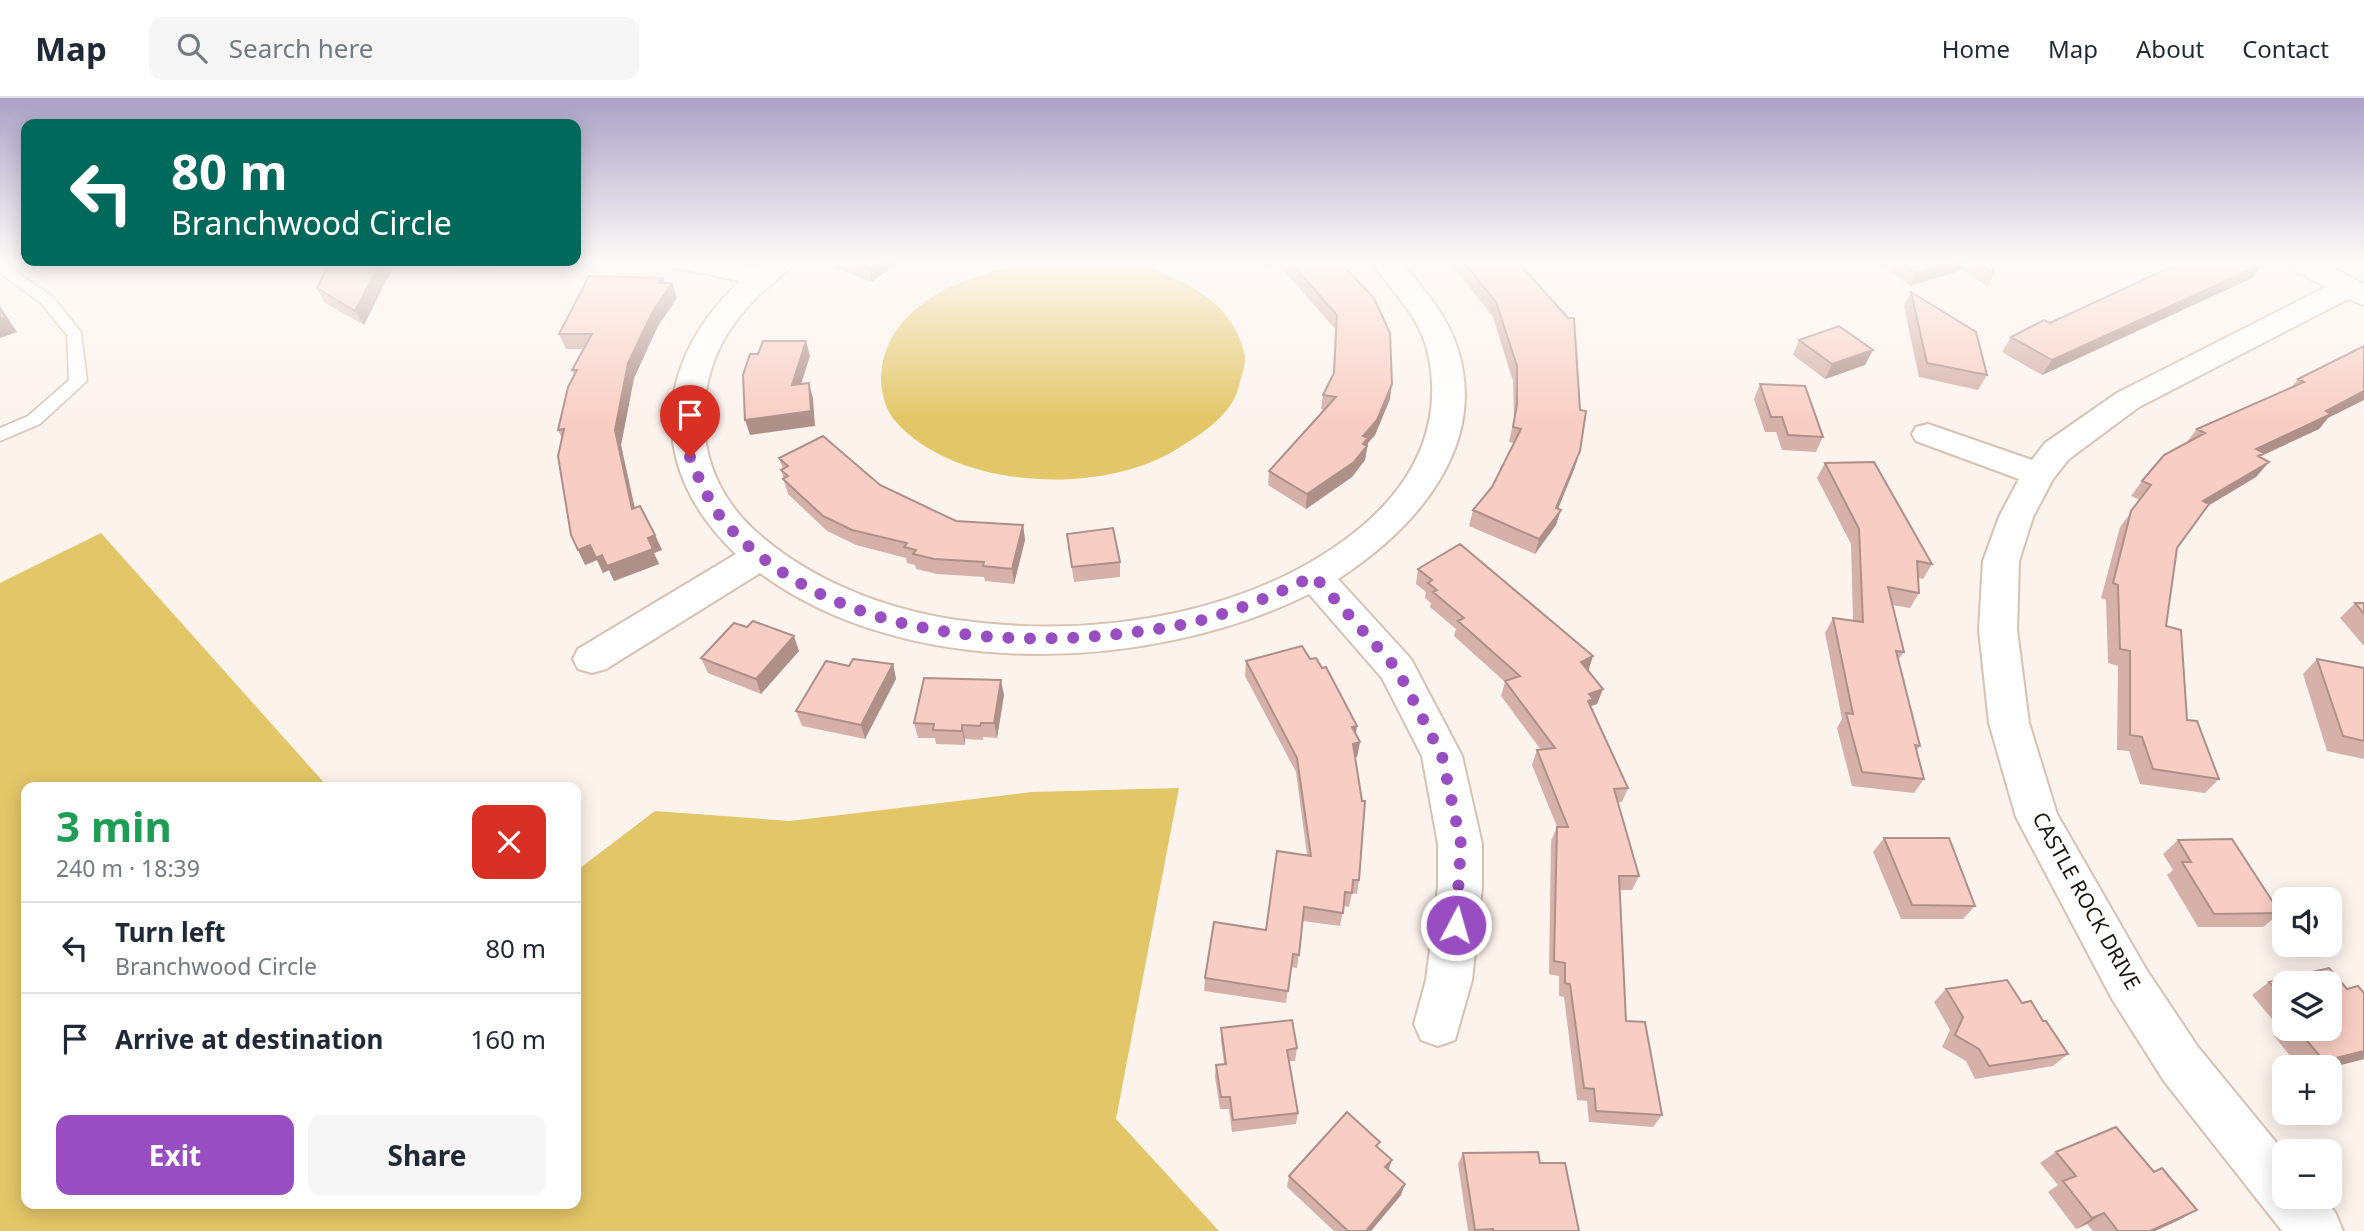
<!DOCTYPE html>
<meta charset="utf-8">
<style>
body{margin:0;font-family:"Noto Sans",sans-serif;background:#f6f6f7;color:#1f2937;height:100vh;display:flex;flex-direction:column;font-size:26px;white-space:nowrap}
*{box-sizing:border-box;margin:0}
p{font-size:23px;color:#747a83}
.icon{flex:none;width:38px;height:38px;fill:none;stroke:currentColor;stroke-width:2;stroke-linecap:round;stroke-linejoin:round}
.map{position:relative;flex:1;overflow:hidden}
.side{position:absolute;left:21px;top:684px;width:560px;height:427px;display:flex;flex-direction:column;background:#fff;border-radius:14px;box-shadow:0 4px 18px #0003}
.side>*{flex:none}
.hud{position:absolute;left:21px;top:21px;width:560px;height:147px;border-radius:14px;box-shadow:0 4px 18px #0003;background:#00695c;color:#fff;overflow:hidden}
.controls{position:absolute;left:2272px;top:789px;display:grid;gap:14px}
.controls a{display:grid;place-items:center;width:70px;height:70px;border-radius:14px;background:#fff;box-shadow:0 4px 18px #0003;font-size:35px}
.pin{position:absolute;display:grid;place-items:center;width:60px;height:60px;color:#fff;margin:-72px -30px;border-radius:50% 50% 50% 0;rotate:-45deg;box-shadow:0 0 7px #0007}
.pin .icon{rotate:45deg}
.me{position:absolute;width:77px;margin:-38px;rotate:6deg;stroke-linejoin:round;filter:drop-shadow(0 0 5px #0008)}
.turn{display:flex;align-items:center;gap:24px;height:147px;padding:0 35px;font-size:32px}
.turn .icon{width:91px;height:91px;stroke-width:2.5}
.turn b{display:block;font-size:49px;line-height:60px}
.round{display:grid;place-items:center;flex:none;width:74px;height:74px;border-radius:14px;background:#f6f6f7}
.overview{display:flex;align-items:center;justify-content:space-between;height:119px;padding:0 35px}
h1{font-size:42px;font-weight:700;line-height:52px;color:#1e9e55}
.primary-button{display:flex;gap:14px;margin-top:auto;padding:14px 35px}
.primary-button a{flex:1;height:80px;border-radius:14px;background:#984ec0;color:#fff;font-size:28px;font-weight:700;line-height:80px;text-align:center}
.primary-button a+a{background:#f6f6f7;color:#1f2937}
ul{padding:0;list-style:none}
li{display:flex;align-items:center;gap:21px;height:91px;padding:0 35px;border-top:2px solid #e0e1e3}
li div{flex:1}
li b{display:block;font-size:26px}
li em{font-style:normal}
header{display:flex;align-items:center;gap:42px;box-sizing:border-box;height:98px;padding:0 35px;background:#fff;border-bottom:2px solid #e0e1e3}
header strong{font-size:33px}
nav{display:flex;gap:38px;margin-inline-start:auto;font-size:24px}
.search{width:490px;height:63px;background:#f6f6f7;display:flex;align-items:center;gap:18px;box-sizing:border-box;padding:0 24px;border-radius:14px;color:#747a83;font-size:26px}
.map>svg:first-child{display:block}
</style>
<header>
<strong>Map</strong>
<div class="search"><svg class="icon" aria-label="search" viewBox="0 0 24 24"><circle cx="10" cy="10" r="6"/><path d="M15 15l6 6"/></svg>Search here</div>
<nav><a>Home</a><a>Map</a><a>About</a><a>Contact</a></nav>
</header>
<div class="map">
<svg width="2364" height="1133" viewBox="0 0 2364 1133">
<rect width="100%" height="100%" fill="#fdf3ed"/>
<!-- green -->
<path fill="#e2c668" d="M 1042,163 C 1065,163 1089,161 1111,163 C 1165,169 1234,198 1245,258 C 1246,265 1242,276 1240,284 C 1234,316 1203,335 1177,351 C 1102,398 957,392 896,324 C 883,310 879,286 882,269 C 894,197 980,173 1042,163 Z
M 101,435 L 328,689 L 26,690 L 26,1106 L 576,1106 L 576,773 L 655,713 L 790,723 L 1032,694 L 1179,690 L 1116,1021 L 1219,1133 L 0,1133 L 0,485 Z"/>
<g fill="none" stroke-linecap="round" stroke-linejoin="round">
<!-- lane casing -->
<g stroke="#d8c1b2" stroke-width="3">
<path id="lane" d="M 0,163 L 53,199 L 81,234 L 87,283 L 40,326 L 0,343 L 0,330 L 28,318 L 69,282 L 67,237 L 41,205 L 0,175 Z"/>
</g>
<!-- street casing -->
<g stroke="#d8c1b2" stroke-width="4">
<path id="street" d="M 454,163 L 492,163 L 488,169 L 478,171 L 458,169 Z
M 669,163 L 725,163 L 756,170 L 764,163 L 796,163 C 789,174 777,180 768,189 C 744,210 723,236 713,266 C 692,326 707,387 752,430 C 811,485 894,515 973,524 C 1105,540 1263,514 1366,425 C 1417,380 1443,322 1428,255 C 1420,218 1391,193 1371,163 L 1400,163 C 1423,190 1448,218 1458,252 C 1488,350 1414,432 1338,481 L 1411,561 L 1462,658 L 1482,746 L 1482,789 L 1472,882 L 1455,942 L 1438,948 L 1421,942 L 1414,926 L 1426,882 L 1438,789 L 1438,746 L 1422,658 L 1382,580 L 1309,496 C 1150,575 908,584 760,475 L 606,571 L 592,575 L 578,571 L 573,561 L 578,551 L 736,456 C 647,372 652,266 740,183 L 673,169 Z
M 2285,163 L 2320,163 L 2364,186 L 2364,207 L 2348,201 L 2139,309 L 2069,361 L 2053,381 L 2033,419 L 2019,463 L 2017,532 L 2029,625 L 2057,716 L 2146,871 L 2198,949 L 2284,1054 L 2284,1099 L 2322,1099 L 2335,1114 L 2343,1133 L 2282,1133 L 2164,983 L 2112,901 L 2016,719 L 1989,625 L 1979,532 L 1983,463 L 1999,419 L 2019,381 L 1916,343 L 1912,336 L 1916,329 L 1928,326 L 2032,362 L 2045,345 L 2117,295 L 2326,189 L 2289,169 Z"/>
</g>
<!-- lane -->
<use href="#lane" fill="#fff" fill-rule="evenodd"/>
<!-- street -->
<use href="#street" fill="#fff" fill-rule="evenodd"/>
</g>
<!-- wall -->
<path fill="#d5b1a9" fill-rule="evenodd" d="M 331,163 L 396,163 L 364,227 L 325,205 L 317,190 Z
M 834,163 L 900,163 L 872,184 L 835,170 Z
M 1252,163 L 1339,163 L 1390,301 L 1375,337 L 1368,345 L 1365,362 L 1352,379 L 1306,411 L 1268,387 L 1269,373 L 1324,312 L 1321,311 L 1323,297 L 1333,277 L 1335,231 L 1276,164 L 1267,170 Z
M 1449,163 L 1517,163 L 1575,369 L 1558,411 L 1556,427 L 1535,456 L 1469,428 L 1473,412 L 1492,389 L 1514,345 L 1509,344 L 1514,321 L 1513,283 L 1493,219 Z
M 1876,163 L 1991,163 L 1994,176 L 1988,189 L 1962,172 L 1910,188 Z
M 2263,166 L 2252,180 L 2042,277 L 2002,254 L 2011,239 L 2050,225 Z
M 672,185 L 677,200 L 658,228 L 634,280 L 621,347 L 635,410 L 655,437 L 662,452 L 654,455 L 659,466 L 614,483 L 609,472 L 603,475 L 597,462 L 585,467 L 562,340 L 558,332 L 574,277 L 572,272 L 584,251 L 566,251 L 559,236 Z
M 1911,194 L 1987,277 L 1978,292 L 1919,279 L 1904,208 Z
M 1799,242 L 1873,252 L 1865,267 L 1825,281 L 1793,257 Z
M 2364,248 L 2328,320 L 2319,331 L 2261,358 L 2260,359 L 2269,364 L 2256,379 L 2206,409 L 2177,450 L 2166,528 L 2187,622 L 2219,681 L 2205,695 L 2140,686 L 2129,653 L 2117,652 L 2118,568 L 2108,565 L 2106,502 L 2101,500 L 2120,429 L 2140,402 L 2131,398 L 2142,383 L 2186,345 L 2197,331 L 2291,290 L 2298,281 Z
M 1760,286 L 1823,339 L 1816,354 L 1782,352 L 1776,334 L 1765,334 L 1754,301 Z
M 779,360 L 880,387 L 956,423 L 1023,427 L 1025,442 L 1014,486 L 985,483 L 984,479 L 937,476 L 916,471 L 915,467 L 907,465 L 906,460 L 856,447 L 827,433 L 788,396 L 781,372 L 783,371 Z
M 1825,365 L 1932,466 L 1923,481 L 1918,480 L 1919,495 L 1910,510 L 1892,507 L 1904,554 L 1898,562 L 1920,648 L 1917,652 L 1924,681 L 1914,695 L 1852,688 L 1837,630 L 1842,621 L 1825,535 L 1833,520 L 1853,523 L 1851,446 L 1817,380 Z
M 1067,436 L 1120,464 L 1120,479 L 1074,484 Z
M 1418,471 L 1593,558 L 1588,573 L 1603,591 L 1597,606 L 1591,608 L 1628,690 L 1622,704 L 1618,704 L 1639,778 L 1632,792 L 1620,792 L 1626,923 L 1662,1017 L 1653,1029 L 1589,1024 L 1587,1003 L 1577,1002 L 1564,899 L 1559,898 L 1559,878 L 1549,876 L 1551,743 L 1557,729 L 1532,667 L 1537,652 L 1541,652 L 1501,598 L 1505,584 L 1454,538 L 1456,531 L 1430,509 L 1431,505 L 1425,500 L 1426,494 L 1416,486 Z
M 2355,505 L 2364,505 L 2364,548 L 2340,520 Z
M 799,553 L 761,596 L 708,575 L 701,560 Z
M 2317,561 L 2364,570 L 2364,661 L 2327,653 L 2303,576 Z
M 1246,563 L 1356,637 L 1360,644 L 1357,659 L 1355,659 L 1359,782 L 1357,796 L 1352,795 L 1349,809 L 1344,808 L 1340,828 L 1303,823 L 1297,870 L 1291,869 L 1286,905 L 1204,893 L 1205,880 L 1266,832 L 1307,757 L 1296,674 L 1245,578 Z
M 893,566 L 896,581 L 865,641 L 802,628 L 796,613 L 849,568 Z
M 1004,597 L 997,640 L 983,639 L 983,642 L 965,641 L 965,647 L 936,646 L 935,640 L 918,640 L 914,625 Z
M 1884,740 L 1975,808 L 1963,821 L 1901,821 L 1873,754 Z
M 2178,742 L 2280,815 L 2263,829 L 2198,829 L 2167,777 L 2173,772 L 2163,756 Z
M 2269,884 L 2347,891 L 2364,895 L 2364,961 L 2329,970 L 2300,970 L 2274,938 L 2282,933 L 2252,897 ZM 2284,886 L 2329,931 L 2284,931 Z
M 1946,891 L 2022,905 L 2043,923 L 2068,956 L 2053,968 L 1975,981 L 1966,963 L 1942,949 L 1950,932 L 1934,904 Z
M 1221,930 L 1297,950 L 1295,963 L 1289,963 L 1298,1015 L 1296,1026 L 1232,1034 L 1229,1011 L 1220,1011 L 1215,979 L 1216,967 L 1224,966 L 1221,943 Z
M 1378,1050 L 1401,1097 L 1371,1133 L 1334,1133 L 1287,1089 L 1289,1078 Z
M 2056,1054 L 2154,1074 L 2197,1112 L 2179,1122 L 2155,1133 L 2093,1133 L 2087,1126 L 2076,1131 L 2048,1094 L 2058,1087 L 2040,1065 Z
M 1463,1055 L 1540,1065 L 1579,1133 L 1468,1133 L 1458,1066 Z"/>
<!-- shaded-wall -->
<path fill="#ae9089" d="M 381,163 L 396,163 L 364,227 L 355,213 Z
M 878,163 L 900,163 L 872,184 L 869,170 Z
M 1268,163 L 1276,163 L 1276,164 L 1267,170 Z
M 1956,163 L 1966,163 L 1962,172 L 1910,188 L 1916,175 Z
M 2263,166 L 2252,180 L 2042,277 L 2052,262 Z
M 663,180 L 667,193 L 672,185 L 677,200 L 658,228 L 634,280 L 621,347 L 638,426 L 632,411 L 615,332 L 628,265 L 659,185 Z
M 0,208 L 17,234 L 0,240 Z
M 806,243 L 810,258 L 796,302 L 792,287 Z
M 1873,252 L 1865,267 L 1825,281 L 1832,266 Z
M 809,285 L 813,300 L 815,328 L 750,337 L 745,322 Z
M 1392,286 L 1390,301 L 1375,337 L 1368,345 L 1365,362 L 1352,379 L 1306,411 L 1307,396 Z
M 2364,293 L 2364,302 L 2328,320 L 2319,331 L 2261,358 L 2251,370 L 2256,351 Z
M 1580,353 L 1575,369 L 1553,423 L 1561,412 L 1556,427 L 1535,456 L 1539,441 L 1556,410 Z
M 2269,364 L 2256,379 L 2191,418 L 2203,403 Z
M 1023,427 L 1025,442 L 1014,486 L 1012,471 Z
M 655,437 L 662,452 L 654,455 L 659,466 L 614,483 L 609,472 L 603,475 L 596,460 Z
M 590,447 L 597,462 L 585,467 L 578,452 Z
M 794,538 L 799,553 L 761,596 L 756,581 Z
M 1593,558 L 1588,573 L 1581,564 Z
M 893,566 L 896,581 L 865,641 L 861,627 Z
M 1001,582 L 1004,597 L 997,640 L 994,625 Z
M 1603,591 L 1597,606 L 1591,608 L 1588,616 L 1589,596 Z
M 962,627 L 965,641 L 965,647 L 962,633 Z
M 1357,628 L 1355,642 L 1352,629 Z
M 1360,644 L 1357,659 L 1351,661 L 1353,646 Z
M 2364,953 L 2364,961 L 2329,970 L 2315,970 L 2324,963 Z
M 1392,1062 L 1388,1073 L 1385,1069 Z
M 1405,1086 L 1401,1097 L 1371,1133 L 1366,1133 Z
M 2197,1112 L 2179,1122 L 2155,1133 L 2150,1133 Z
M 2104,1115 L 2087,1126 L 2076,1131 L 2092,1120 Z"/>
<!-- building -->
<path fill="#f8cec4" stroke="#ae9089" stroke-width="2" d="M 331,163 L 381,163 L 355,213 L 317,190 Z
M 852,163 L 878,163 L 869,170 Z
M 1289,163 L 1339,163 L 1374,200 L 1390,235 L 1392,286 L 1377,322 L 1363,338 L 1368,340 L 1363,346 L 1367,348 L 1354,364 L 1307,396 L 1269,373 L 1336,299 L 1323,297 L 1334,275 L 1337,217 Z
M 1463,163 L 1517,163 L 1568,220 L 1574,220 L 1580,312 L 1586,313 L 1580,353 L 1556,410 L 1561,412 L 1539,441 L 1473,412 L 1492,389 L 1521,331 L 1513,329 L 1517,306 L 1517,268 L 1496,204 Z
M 1898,163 L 1956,163 L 1916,175 Z
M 1974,163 L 1991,163 L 1994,176 Z
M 2184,163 L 2258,163 L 2263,166 L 2052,262 L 2011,239 L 2044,222 L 2050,225 Z
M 589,178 L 663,180 L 659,185 L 672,185 L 653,213 L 628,265 L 615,332 L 632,411 L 640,408 L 655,437 L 648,440 L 653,451 L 607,468 L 602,457 L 596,460 L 590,447 L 578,452 L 571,437 L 558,358 L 564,331 L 558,332 L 568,289 L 577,272 L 572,272 L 592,236 L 559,236 Z
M 1911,194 L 1976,234 L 1987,277 L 1927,265 Z
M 0,211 L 5,219 L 0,221 Z
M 1839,228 L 1873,252 L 1832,266 L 1799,242 Z
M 763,243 L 806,243 L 792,287 L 809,285 L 811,313 L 745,322 L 743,277 L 750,256 L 758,256 Z
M 2364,248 L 2364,293 L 2326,313 L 2331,316 L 2256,351 L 2264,355 L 2258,358 L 2269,364 L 2203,403 L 2209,406 L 2177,450 L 2166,528 L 2181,532 L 2187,622 L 2197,623 L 2219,681 L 2153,671 L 2142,639 L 2130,637 L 2130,553 L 2120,551 L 2118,487 L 2113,485 L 2131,413 L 2151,387 L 2142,383 L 2164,357 L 2205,335 L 2197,331 L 2304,284 L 2298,281 Z
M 1760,286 L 1805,288 L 1823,339 L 1788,337 L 1782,319 L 1771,319 Z
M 823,338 L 880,387 L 956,423 L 1023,427 L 1012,471 L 983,468 L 984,464 L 934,461 L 913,456 L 916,452 L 904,449 L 907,445 L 852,432 L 823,418 L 783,381 L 788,378 L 781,372 L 788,368 L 779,360 Z
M 1874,364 L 1932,466 L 1917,463 L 1919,495 L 1888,489 L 1904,554 L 1896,553 L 1920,648 L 1915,647 L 1924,681 L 1862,674 L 1846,615 L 1853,616 L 1833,520 L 1863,524 L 1859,431 L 1825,365 Z
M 1113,430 L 1120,464 L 1072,469 L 1067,436 Z
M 1460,446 L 1593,558 L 1581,564 L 1603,591 L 1589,596 L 1593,601 L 1588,603 L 1628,690 L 1614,691 L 1639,778 L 1619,778 L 1626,923 L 1645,924 L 1662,1017 L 1596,1013 L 1594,991 L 1584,990 L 1570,886 L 1565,885 L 1565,865 L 1554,863 L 1557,729 L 1568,729 L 1537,652 L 1555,650 L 1505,583 L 1520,578 L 1458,523 L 1464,520 L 1433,494 L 1437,492 L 1428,485 L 1432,482 L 1418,471 Z
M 2355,505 L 2364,505 L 2364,516 Z
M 753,523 L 794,538 L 756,581 L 701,560 L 734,525 L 747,529 Z
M 1302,548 L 1310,561 L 1316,560 L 1322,570 L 1326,569 L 1357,628 L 1352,629 L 1360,644 L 1353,646 L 1362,703 L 1365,703 L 1359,782 L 1353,782 L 1352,795 L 1345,794 L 1343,815 L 1304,809 L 1299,857 L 1293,856 L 1288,893 L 1205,880 L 1214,824 L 1266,832 L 1277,753 L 1311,758 L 1297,660 L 1246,563 Z
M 853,561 L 893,566 L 861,627 L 796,613 L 826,563 L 849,568 Z
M 2317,561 L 2364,570 L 2364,643 L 2343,638 Z
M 924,580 L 1001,582 L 994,625 L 981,625 L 980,628 L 962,627 L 962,633 L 933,632 L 934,626 L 914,625 Z
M 1884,740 L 1949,740 L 1975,808 L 1912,807 Z
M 2232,741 L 2280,815 L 2214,816 L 2182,764 L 2191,764 L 2178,742 Z
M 2329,870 L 2347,891 L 2358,888 L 2364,895 L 2364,953 L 2324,963 L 2297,931 L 2329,931 L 2329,886 L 2284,886 L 2284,901 L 2269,884 Z
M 2007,882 L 2022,905 L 2031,903 L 2043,923 L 2046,923 L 2068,956 L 1989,968 L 1979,951 L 1955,937 L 1963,919 L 1946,891 Z
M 1292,922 L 1297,950 L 1287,952 L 1298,1015 L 1233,1022 L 1230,999 L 1221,999 L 1216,967 L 1226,966 L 1221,930 Z
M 1347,1014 L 1380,1044 L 1376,1048 L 1392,1062 L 1385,1069 L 1405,1086 L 1366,1133 L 1348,1133 L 1289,1078 Z
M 2116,1029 L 2154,1074 L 2162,1070 L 2197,1112 L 2150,1133 L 2118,1133 L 2104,1115 L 2092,1120 L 2063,1083 L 2076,1078 L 2056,1054 Z
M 1538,1054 L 1540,1065 L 1565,1065 L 1579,1133 L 1493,1133 L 1493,1131 L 1475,1132 L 1463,1055 Z"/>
<!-- sky -->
<linearGradient id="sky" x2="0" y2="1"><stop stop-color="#aaa2c6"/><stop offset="0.51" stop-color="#fefaf7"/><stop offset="1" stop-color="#fefaf7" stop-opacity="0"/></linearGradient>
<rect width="2364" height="322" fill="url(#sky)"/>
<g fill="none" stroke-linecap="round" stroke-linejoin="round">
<!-- route -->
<path stroke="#984ec0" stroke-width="12" stroke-dasharray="0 21.6" d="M 690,359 C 700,383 710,408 728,428 C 837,547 1032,555 1180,527 C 1227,518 1271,498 1314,478 L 1397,571 L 1442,658 L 1461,746 L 1456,827"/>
</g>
<g text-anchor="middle" stroke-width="5" stroke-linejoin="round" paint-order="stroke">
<!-- street labels -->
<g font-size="21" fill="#1b130e" stroke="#fff">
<text transform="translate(2086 803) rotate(61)" y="7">CASTLE ROCK DRIVE</text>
</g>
</g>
</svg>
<div class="controls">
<a><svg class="icon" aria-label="sound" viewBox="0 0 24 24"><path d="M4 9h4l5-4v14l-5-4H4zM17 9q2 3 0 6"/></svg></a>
<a><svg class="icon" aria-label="layers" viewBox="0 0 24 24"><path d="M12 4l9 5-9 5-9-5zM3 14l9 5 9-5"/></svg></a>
<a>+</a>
<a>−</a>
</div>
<div class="pin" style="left:690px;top:359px;background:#d93025"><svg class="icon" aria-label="arrive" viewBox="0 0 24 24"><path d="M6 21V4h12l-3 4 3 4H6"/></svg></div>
<svg class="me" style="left:1456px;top:827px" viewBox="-20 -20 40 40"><circle r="17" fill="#984ec0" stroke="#fff" stroke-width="3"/><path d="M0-11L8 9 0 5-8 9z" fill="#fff"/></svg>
<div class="hud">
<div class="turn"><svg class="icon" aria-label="left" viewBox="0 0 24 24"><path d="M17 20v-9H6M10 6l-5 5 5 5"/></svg><div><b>80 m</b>Branchwood Circle</div></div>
</div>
<section class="side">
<div class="overview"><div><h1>3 min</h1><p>240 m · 18:39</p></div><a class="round" style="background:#d93025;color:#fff"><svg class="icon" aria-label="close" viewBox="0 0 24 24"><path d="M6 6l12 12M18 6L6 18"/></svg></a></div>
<ul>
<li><svg class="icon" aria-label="left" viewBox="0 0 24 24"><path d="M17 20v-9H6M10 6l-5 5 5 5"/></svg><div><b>Turn left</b><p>Branchwood Circle</p></div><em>80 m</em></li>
<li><svg class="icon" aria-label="arrive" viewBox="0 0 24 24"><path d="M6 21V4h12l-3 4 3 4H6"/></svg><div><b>Arrive at destination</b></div><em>160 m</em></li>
</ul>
<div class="primary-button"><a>Exit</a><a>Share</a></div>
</section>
</div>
